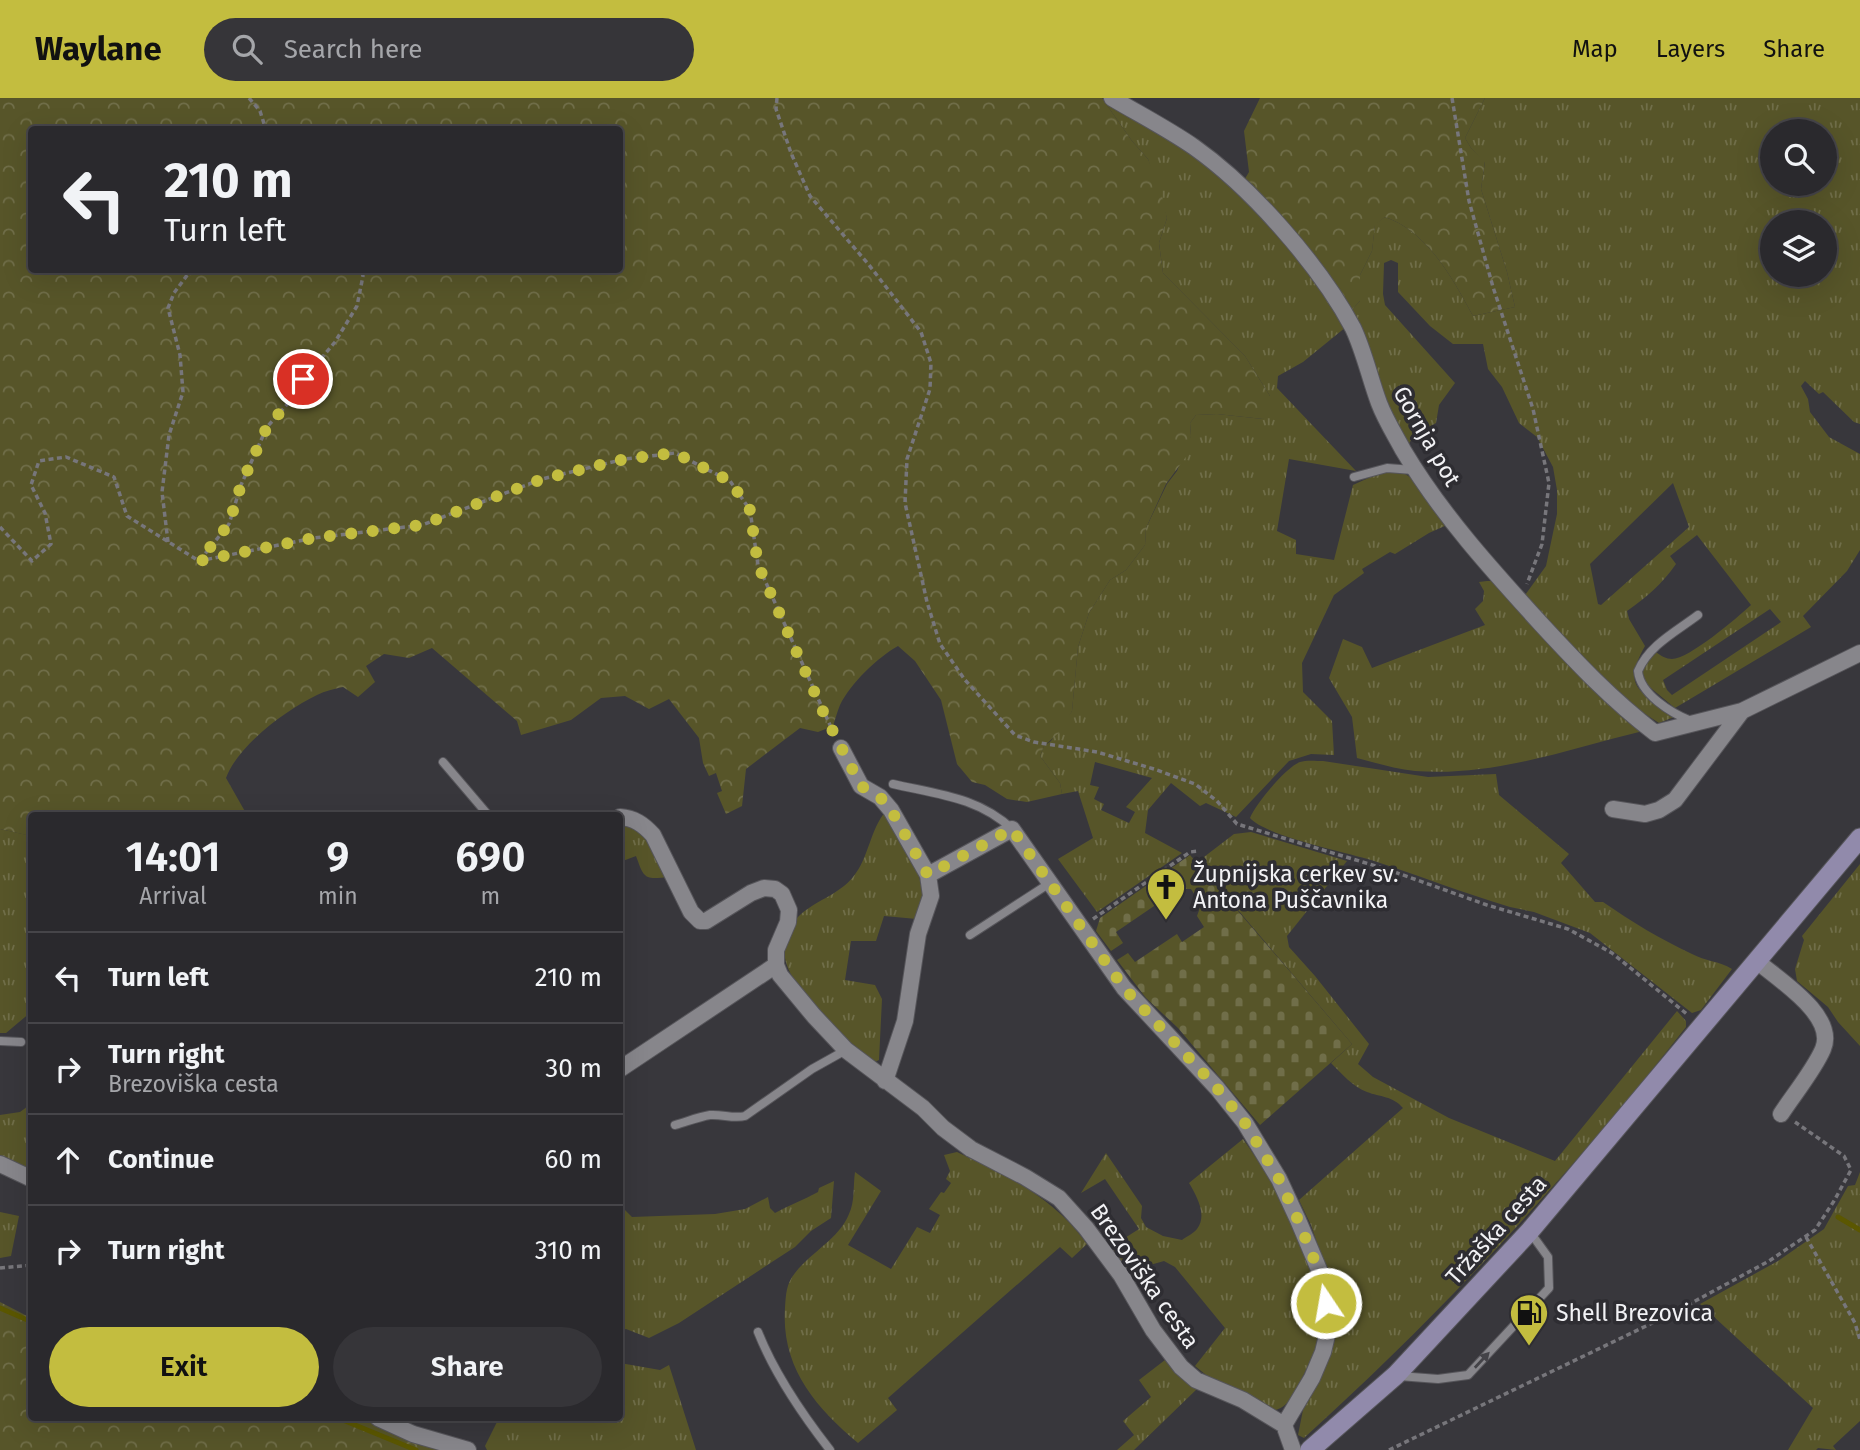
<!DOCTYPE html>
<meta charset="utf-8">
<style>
body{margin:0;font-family:"Fira Sans",sans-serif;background:#363539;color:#f1f3f6;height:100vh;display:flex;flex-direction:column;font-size:26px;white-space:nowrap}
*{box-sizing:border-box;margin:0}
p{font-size:23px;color:#a5a6aa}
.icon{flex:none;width:38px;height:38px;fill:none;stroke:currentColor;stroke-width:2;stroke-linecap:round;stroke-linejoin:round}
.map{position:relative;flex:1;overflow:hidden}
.panel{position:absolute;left:28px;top:714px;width:595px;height:609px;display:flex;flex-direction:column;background:#2a292d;border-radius:7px;box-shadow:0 7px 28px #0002,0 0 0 2px #464549}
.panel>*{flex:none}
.hud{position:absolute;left:28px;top:28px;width:595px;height:147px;border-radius:7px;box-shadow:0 7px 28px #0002,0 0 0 2px #464549;background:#2a292d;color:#f1f3f6;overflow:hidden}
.tools{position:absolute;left:1760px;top:21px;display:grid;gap:14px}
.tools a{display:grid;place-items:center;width:77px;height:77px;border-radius:50%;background:#2a292d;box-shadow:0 7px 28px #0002,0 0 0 2px #464549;font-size:35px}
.pin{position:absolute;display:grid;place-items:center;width:60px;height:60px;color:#fff;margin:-30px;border:4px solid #fff;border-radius:50%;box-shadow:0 2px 7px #0007}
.me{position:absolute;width:77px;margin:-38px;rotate:348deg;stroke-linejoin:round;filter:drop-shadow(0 0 5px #0008)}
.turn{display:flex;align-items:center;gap:24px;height:147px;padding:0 21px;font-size:32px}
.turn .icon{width:91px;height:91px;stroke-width:2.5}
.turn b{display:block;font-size:49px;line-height:60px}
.eta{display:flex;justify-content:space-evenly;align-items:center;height:119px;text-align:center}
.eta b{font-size:42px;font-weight:600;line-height:49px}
.primary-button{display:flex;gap:14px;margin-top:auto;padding:14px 21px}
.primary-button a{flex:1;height:80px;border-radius:42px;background:#c3bd3f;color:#111;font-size:28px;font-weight:600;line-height:80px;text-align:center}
.primary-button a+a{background:#363539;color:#f1f3f6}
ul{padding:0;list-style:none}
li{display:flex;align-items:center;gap:21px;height:91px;padding:0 21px;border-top:2px solid #464549}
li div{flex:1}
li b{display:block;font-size:26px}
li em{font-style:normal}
header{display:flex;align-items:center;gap:42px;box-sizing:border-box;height:98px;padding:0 35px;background:#c3bd3f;color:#111}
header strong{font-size:33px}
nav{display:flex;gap:38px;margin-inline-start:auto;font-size:24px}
.search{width:490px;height:63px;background:#363539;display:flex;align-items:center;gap:18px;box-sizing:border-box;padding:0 24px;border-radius:38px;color:#a5a6aa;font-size:26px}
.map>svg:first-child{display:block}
</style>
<header>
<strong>Waylane</strong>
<div class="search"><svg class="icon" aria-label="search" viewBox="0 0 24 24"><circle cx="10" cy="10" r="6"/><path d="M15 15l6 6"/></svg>Search here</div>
<nav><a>Map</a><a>Layers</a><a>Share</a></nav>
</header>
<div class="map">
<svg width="1860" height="1352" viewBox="0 0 1860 1352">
<defs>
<pattern id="grass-tufts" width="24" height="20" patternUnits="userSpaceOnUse" patternTransform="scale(1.75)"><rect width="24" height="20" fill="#575529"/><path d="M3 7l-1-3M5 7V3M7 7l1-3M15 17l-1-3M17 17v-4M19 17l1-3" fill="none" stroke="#706e49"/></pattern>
<pattern id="forest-crowns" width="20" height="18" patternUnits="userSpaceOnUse" patternTransform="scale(1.75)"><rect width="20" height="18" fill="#575529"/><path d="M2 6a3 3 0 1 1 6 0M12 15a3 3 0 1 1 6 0" fill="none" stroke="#706e49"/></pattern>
<pattern id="cemetery-stones" width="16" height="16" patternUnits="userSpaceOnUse" patternTransform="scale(1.75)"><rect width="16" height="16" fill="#575529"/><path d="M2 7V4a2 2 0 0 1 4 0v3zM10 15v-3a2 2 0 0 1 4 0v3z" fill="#706e49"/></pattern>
</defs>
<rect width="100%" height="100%" fill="#38373c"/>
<!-- grass -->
<path fill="url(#grass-tufts)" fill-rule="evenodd" d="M 1102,0 L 1202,61 L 1242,96 L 1312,175 L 1346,229 L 1303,264 L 1278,278 L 1277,290 L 1356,373 L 1289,361 L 1277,433 L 1296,442 L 1296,456 L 1334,462 L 1353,387 C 1366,381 1380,374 1395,373 C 1414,372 1436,413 1447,427 L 1429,435 L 1395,456 L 1390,454 L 1362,471 L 1364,475 L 1334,497 L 1302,565 L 1303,594 L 1332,623 L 1334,657 L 1311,656 L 1289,663 L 1236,719 L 1206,705 L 1200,708 L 1171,685 L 1148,712 L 1145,735 L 1182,755 L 1097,814 L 1058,761 L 1093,740 L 1078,693 L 1062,696 L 1060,685 L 1040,658 L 1044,648 L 1051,643 L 1072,613 L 1078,549 L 1089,515 L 1110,482 L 1126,472 L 1145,447 L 1146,430 L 1167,386 L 1177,373 L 1191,338 L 1190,325 L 1196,317 L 1217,316 L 1263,321 L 1270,298 L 1245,258 L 1163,175 L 1159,145 L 1167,120 L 1148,61 L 1132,43 ZM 1095,664 L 1152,680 L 1126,709 L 1135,714 L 1129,725 L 1101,712 L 1104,706 L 1094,701 L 1099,689 L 1090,687 Z
M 1485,0 L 1860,0 L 1860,326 L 1854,324 L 1823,294 L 1819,296 L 1805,283 L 1801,288 L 1808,301 L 1810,314 L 1829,339 L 1860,356 L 1860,452 L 1847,473 L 1803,518 L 1811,529 L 1675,610 L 1646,586 L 1640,572 L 1645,563 L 1656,554 C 1661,558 1666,561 1672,561 C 1689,561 1737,520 1751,507 L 1697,437 L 1670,458 L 1676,466 C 1662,486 1647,499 1627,513 L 1629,521 L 1645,548 C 1619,594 1645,592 1674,619 L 1659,625 L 1610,593 L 1523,500 L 1546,468 L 1557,416 L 1557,392 L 1553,369 L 1537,339 L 1519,325 L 1502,289 L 1488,271 L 1483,246 L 1453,246 L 1430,228 L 1398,194 L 1398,165 L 1391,162 L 1384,165 L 1383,196 L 1385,207 L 1455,285 L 1439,307 L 1436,325 L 1414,337 L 1406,351 L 1350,214 L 1360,203 L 1360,177 L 1372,153 L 1375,126 L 1385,119 C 1427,133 1453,181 1473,218 L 1515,209 L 1507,174 L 1481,91 L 1485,64 L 1471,50 L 1465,40 ZM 1773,33 L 1825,33 L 1825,86 L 1773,86 ZM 1773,124 L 1825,124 L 1825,177 L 1773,177 ZM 1673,385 L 1689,429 L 1601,507 L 1598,506 L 1590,466 ZM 1770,511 L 1781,524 L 1672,597 L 1667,592 L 1663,582 Z
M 1487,483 L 1493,483 L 1624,621 L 1643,633 C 1568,651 1494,679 1415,673 C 1396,671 1376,665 1357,660 L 1352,619 L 1329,580 L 1343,541 L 1362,549 L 1372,570 L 1485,527 L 1475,511 L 1483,503 L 1484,493 L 1479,484 Z
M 1323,663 L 1428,679 L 1496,676 L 1499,697 L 1569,756 L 1561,765 L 1595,804 L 1603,804 C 1632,824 1660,841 1692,856 C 1705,863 1719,863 1732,871 L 1701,912 L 1692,915 L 1590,835 L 1534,814 L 1510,809 C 1463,795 1418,777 1371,762 C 1345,754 1266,738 1250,720 C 1255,707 1286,669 1300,664 C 1306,662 1316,663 1323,663 Z
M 886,713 L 917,768 L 924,802 L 917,821 L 884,818 L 876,843 L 851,843 L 845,882 L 875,887 L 882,901 L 879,962 L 875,964 C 848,944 791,894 785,860 C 782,848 789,830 797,820 C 813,803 839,797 853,779 C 869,760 870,731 886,713 Z
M 620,724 L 644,735 L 668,779 C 644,782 644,780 636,758 L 620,764 Z
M 0,731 L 32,738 L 31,914 L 6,935 L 0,935 Z
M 1251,734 L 1347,763 L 1287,838 L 1289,849 L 1315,878 L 1369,946 L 1358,966 L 1373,979 L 1449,1020 L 1555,1063 L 1677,913 L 1686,923 L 1686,929 C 1571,1076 1442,1215 1304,1340 L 1298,1337 L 1303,1312 L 1329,1258 L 1329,1180 L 1311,1127 L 1299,1102 L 1403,1010 C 1393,998 1380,999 1367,994 C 1353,989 1341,975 1331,965 L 1352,946 L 1209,778 L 1200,762 L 1234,736 Z
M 1860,766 L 1860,948 L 1838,924 L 1828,909 L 1797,883 L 1795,871 L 1804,842 L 1802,838 Z
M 31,1006 L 31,1075 L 0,1060 L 0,1017 L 20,1014 Z
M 1243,1041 C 1278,1090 1321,1167 1320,1229 C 1319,1247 1310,1264 1302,1280 C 1296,1293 1289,1308 1276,1312 L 1216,1285 L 1195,1268 L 1225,1230 L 1175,1169 L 1164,1163 L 1150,1167 L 1129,1179 L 1109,1150 L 1139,1131 L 1105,1081 L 1081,1095 L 1106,1055 L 1142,1108 L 1141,1120 L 1146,1129 L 1163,1138 L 1182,1142 C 1186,1139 1194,1135 1197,1131 C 1208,1117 1196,1097 1189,1085 Z
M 957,1054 C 1009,1079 1052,1098 1087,1146 L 1072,1160 L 1060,1149 L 888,1300 L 897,1312 L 858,1345 C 815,1309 781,1269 785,1210 C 786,1196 786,1186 795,1175 C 811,1154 839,1141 849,1116 C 855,1104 853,1088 855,1074 L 881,1093 L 848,1147 L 891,1171 L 917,1129 L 930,1135 L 940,1117 L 929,1111 L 941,1094 L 944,1095 L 951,1085 L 946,1081 L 950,1073 L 944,1057 Z
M 1860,1074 L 1860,1323 L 1833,1348 L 1836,1352 L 1818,1350 L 1816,1352 L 1788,1352 L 1813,1310 L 1700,1206 L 1778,1163 L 1824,1131 L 1848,1088 L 1855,1087 Z
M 834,1083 L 831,1120 L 811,1133 L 795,1149 L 679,1225 L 649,1240 L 626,1231 L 620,1233 L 620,1110 L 623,1110 L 632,1119 L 715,1116 L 745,1111 L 768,1099 L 770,1110 L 775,1115 C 789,1107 804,1102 818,1094 L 819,1090 Z
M 0,1114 L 19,1118 L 11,1158 L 0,1160 Z
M 1165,1262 L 1198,1290 L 1134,1352 L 1117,1352 L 1134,1337 L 1123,1323 L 1151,1299 L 1139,1282 Z
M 620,1265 L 660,1272 L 669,1267 L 696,1352 L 487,1352 L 485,1348 L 499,1320 L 620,1320 Z"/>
<!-- forest -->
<path fill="url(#forest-crowns)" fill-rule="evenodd" d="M 0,0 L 1102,0 L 1132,43 L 1148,61 L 1161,93 L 1167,120 L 1159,145 L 1163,175 L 1245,258 L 1270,298 L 1271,314 L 1263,321 L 1217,316 L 1196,317 L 1190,325 L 1191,338 L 1188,356 L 1166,386 L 1146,430 L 1145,447 L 1126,472 L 1110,482 L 1089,515 L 1078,549 L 1072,613 L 1061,633 L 1044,648 L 1040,658 L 1060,685 L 1062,696 L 1027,704 L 1007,701 L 985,687 L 972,684 L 957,666 L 941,602 L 915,563 L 898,548 C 878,559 850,586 840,607 C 837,614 835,622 833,628 L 818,634 L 800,630 L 746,671 L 742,708 L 726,716 L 717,695 L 722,693 L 716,675 L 709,678 L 703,665 L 699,640 L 669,601 L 649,611 L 625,598 L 601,600 L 571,622 L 521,637 L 517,623 L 432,550 L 409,560 L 384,556 L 366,568 L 375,584 L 358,599 L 343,589 C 334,591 325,593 317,597 C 286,612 238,647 226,680 L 247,717 L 32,718 L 31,738 L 0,731 ZM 32,32 L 620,32 L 620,172 L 32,172 Z
M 1260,0 L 1485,0 L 1465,40 L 1471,50 L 1485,63 L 1481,91 L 1507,174 L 1515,209 L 1473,218 C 1453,181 1427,133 1385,119 L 1375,127 L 1372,153 L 1360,177 L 1360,203 L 1350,214 L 1243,84 L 1249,74 L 1244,33 Z
M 0,1204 L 31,1220 L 32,1320 L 359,1320 L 438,1352 L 0,1352 Z"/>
<!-- cemetery -->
<path fill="url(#cemetery-stones)" d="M 1190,757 L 1352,946 L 1260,1027 L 1178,930 L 1146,900 L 1117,862 L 1128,855 L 1135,864 L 1177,836 L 1182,844 L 1204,829 L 1197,818 L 1201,807 L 1191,791 L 1179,791 L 1116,834 L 1123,845 L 1111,853 L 1096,833 L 1100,820 Z"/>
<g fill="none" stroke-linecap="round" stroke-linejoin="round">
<!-- stream -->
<path stroke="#5b5701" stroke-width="5" d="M 1838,1119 L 1860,1132
M 0,1210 L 32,1224
M 338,1320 L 416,1352"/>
<!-- service casing -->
<g stroke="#56555a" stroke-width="10">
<path id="service" d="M 1354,379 L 1387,370 L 1413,372
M 1691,623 C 1671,615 1640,596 1638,573 C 1649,547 1677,533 1698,517
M 443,664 L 489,718
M 893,686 C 936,696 978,699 1012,731
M 970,837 L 1050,785
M 0,943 L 21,944
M 675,1027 C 686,1024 698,1019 710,1017 C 722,1016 734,1021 745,1018 L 812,971 L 846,952
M 758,1234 C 775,1277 802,1316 830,1352
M 1399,1278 L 1438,1281 L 1468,1277 L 1549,1190 L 1548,1159 L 1530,1134"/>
</g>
<!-- minor casing -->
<g stroke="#56555a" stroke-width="18">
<path id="minor" d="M 1112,0 C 1139,16 1168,31 1194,49 C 1252,90 1320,168 1353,230 C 1364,253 1370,281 1379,305 C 1385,321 1395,337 1403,352 C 1441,416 1491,471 1541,526 C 1578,566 1611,601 1655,635 L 1742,613 L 1860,555
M 841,650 L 861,688 L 880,699 L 891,712 L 928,777 L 931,798 L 918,836 L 905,923 L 885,983
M 1613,711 L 1645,716 L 1659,712 L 1675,702 L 1742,613
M 620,719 C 634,720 643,726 653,737 L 691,814 L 700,823 L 706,823 L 751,795 L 764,790 L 775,791 L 782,796 L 789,812 L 788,824 L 776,852 L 776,867 L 780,877 L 814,918 L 846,952 L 923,1010 L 943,1030 L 971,1051 L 1025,1079 L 1059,1100 L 1086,1130 L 1121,1177 L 1153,1232 L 1181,1269 L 1196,1282 L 1243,1302 L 1284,1327 L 1293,1352
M 928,777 L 1012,731 L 1124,890 L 1217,990 L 1245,1025 L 1279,1081 L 1298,1122 L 1323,1181 L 1329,1229 L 1323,1254 L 1312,1280 L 1284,1327
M 1758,864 C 1779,882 1837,918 1823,951 C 1814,972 1794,996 1781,1016
M 620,971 L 776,867
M 0,1066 L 32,1081
M 378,1320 L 413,1336 L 468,1352"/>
</g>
<!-- secondary casing -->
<g stroke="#56555a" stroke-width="21">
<path id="secondary" d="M 1310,1352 L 1396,1277 L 1529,1134 L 1860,740"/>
</g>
<!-- path -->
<path stroke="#77767b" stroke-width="3.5" stroke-dasharray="5 3.5" stroke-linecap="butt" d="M 249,0 L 260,13 L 266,32
M 777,0 L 776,11 L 791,55 L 810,98 L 869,167 L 921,234 L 931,265 L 930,291 L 907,361 L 905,405 L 927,504 L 940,546 L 965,582 L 1015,637 L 1034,644 L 1097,654 L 1154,671 L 1195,686 L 1217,703 L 1237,726 L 1389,772 L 1487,807 L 1568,831 L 1612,855 L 1688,917
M 1452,0 L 1469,103 L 1493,189 L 1533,311 L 1549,385 L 1542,446 L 1527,486
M 0,429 L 32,463 L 51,446 L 45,415 L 31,387 L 39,363 L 66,359 L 114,379 L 127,418 L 199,463 L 314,440 L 422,427 L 542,381 L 625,361 L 675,355 L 730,383 L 750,412 L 758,467 L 834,636
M 168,444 L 162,394 L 169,337 L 183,294 L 180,257 L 168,210 L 174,195 L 188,176 L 206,172
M 200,462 L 229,426 L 241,387 L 267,329 L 292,301 L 304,281 L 335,244 L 357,208 L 363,178 L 361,172
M 1093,821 L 1190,754 L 1199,753
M 1806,1139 L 1855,1225 L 1860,1242
M 0,1170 L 32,1167
M 1389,1352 L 1673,1215 L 1769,1163 L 1815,1132 L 1834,1103 L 1851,1072 L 1844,1058 L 1795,1024"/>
<!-- service -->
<use href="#service" stroke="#87868b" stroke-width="8"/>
<!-- minor -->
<use href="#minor" stroke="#87868b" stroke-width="16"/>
<!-- secondary -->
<use href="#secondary" stroke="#918aab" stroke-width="19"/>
</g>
<!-- one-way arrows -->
<defs><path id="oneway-solid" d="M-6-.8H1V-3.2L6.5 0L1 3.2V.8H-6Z" transform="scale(1.75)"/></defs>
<use fill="#444348" href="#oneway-solid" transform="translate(1482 1262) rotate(-47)"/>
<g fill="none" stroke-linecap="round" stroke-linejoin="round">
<!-- route -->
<path stroke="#c3bd3f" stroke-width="12" stroke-dasharray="0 21.6" d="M 303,281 L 292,301 L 267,329 L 241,387 L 229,426 L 199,463 L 314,440 L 422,427 L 542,381 L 625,361 L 675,355 L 730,383 L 750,412 L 758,467 L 825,618 L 861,688 L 880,699 L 891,712 L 928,777 L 1012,731 L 1124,890 L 1217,990 L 1245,1025 L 1279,1081 L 1298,1122 L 1322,1181 L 1326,1205"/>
</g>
<!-- icons -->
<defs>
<g id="church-pin" transform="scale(2.0125)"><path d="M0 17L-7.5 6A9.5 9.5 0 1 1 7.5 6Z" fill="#c3bd3f" stroke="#2e2d32"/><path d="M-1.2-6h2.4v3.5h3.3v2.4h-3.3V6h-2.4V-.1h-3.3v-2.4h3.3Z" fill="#111"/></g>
<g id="fuel-pin" transform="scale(2.0125)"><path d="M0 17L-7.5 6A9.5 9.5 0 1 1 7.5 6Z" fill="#c3bd3f" stroke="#2e2d32"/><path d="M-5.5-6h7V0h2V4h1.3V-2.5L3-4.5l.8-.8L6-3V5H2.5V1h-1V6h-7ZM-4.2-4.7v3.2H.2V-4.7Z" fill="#111"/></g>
</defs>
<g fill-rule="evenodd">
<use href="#church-pin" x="1166" y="789"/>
<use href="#fuel-pin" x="1529" y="1215"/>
</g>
<g text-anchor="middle" stroke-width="7" stroke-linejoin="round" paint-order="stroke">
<!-- street labels -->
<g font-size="23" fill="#f2f2f5" stroke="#2e2d32">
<text transform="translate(1427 338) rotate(60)" y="8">Gornja pot</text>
<text transform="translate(1496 1132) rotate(-48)" y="8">Tržaška cesta</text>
<text transform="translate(1145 1178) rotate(55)" y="8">Brezoviška cesta</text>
</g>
<!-- poi labels -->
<g font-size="23" fill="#f2f2f5" stroke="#2e2d32" text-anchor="start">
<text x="1193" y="784">Župnijska cerkev sv.<tspan x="1193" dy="26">Antona Puščavnika</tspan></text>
<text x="1556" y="1223">Shell Brezovica</text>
</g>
</g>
</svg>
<div class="tools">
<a><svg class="icon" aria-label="search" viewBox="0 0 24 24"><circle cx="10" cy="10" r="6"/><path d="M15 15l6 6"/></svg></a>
<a><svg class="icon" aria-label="layers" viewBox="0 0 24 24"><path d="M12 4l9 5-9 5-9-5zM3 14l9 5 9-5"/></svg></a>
</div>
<div class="pin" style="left:303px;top:281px;background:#d93025"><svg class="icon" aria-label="arrive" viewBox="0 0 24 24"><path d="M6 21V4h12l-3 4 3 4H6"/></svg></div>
<svg class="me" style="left:1326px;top:1205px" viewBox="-20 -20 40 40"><circle r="17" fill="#c3bd3f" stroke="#fff" stroke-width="3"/><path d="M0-11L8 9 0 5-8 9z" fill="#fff"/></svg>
<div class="hud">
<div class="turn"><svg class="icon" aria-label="left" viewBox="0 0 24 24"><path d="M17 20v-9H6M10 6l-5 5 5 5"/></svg><div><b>210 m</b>Turn left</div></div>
</div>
<section class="panel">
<div class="eta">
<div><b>14:01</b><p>Arrival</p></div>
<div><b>9</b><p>min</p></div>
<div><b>690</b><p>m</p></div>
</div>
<ul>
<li><svg class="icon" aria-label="left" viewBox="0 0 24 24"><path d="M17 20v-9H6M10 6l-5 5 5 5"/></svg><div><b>Turn left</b></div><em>210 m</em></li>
<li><svg class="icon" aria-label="right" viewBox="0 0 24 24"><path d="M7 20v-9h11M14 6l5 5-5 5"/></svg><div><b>Turn right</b><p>Brezoviška cesta</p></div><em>30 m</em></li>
<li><svg class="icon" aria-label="ahead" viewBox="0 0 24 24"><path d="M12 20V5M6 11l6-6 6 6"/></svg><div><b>Continue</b></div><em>60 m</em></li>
<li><svg class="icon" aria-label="right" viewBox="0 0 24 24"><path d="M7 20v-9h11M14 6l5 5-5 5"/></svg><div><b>Turn right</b></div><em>310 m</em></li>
</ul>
<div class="primary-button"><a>Exit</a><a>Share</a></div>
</section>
</div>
